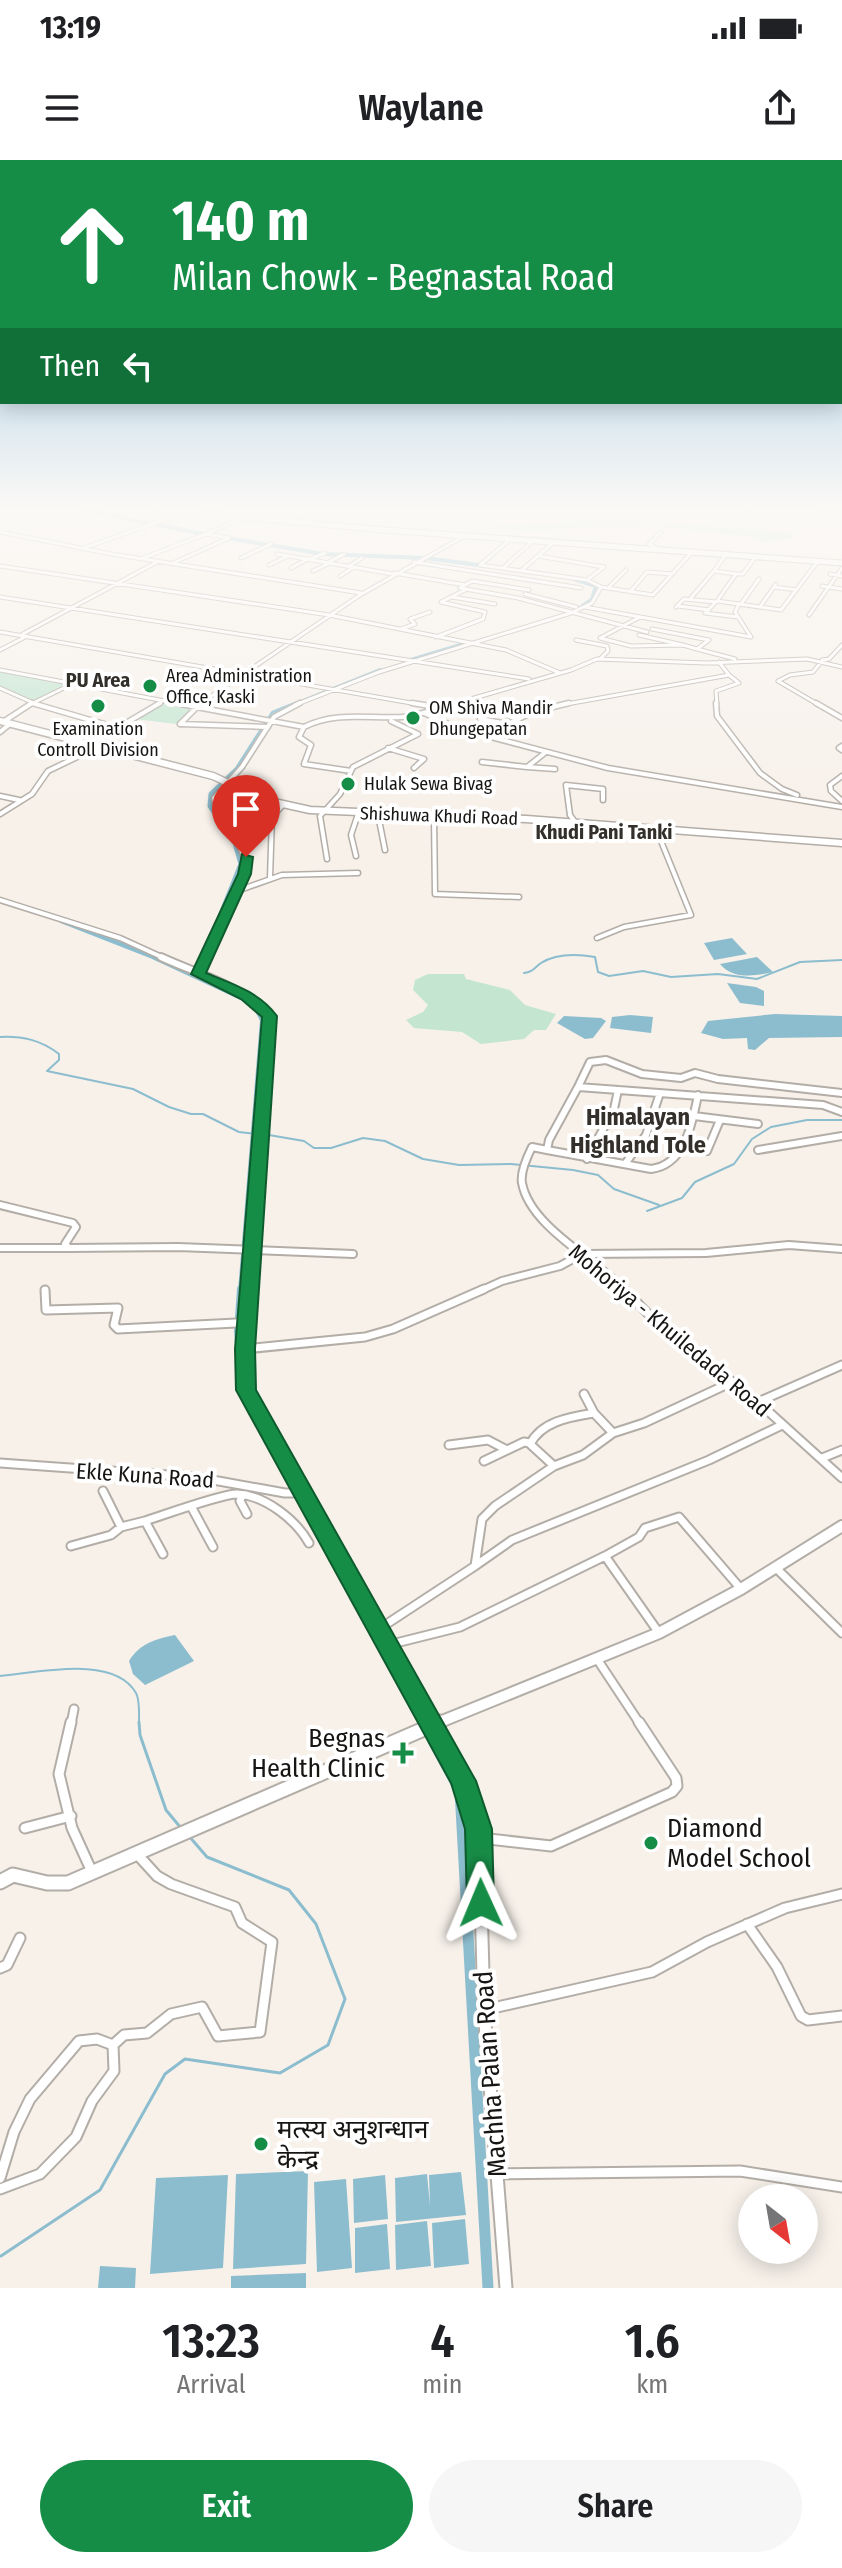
<!DOCTYPE html>
<meta charset="utf-8">
<style>
body{margin:0;font-family:"Fira Sans Condensed","Noto Sans Devanagari",sans-serif;background:#f6f6f6;color:#202124;height:100vh;display:flex;flex-direction:column;font-size:30px;white-space:nowrap}
*{box-sizing:border-box;margin:0}
p{font-size:26px;color:#757577}
.icon{flex:none;width:44px;height:44px;fill:none;stroke:currentColor;stroke-width:2;stroke-linecap:round;stroke-linejoin:round}
.map{position:relative;height:2128px;overflow:hidden}
.details{display:flex;flex-direction:column;background:#fff;flex:1}
.details>*{flex:none}
.guide{position:absolute;left:0px;top:0px;width:842px;height:244px;box-shadow:0 4px 20px #0003;background:#168d47;color:#fff;overflow:hidden}
.needle{width:52px;rotate:149deg}
.fabs{position:absolute;left:738px;top:2024px;display:grid;gap:16px}
.fabs a{display:grid;place-items:center;width:80px;height:80px;border-radius:50%;background:#fff;box-shadow:0 4px 20px #0003;font-size:40px}
.pin{position:absolute;display:grid;place-items:center;width:68px;height:68px;color:#fff;margin:-82px -34px;border-radius:50% 50% 50% 0;rotate:-45deg;box-shadow:0 0 8px #0007}
.pin .icon{rotate:45deg}
.me{position:absolute;width:88px;margin:-44px;rotate:359deg;stroke-linejoin:round;filter:drop-shadow(0 0 6px #0008)}
.turn{display:flex;align-items:center;gap:28px;height:168px;padding:0 40px;font-size:36px}
.turn .icon{width:104px;height:104px;stroke-width:2.5}
.turn b{display:block;font-size:56px;line-height:68px}
.then{display:flex;align-items:center;height:76px;padding:0 40px;background:#0003;gap:16px;font-size:30px}
.eta{display:flex;justify-content:space-evenly;align-items:center;height:136px;text-align:center}
.eta b{font-size:48px;font-weight:600;line-height:56px}
.primary-button{display:flex;gap:16px;margin-top:auto;padding:16px 40px}
.primary-button a{flex:1;height:92px;border-radius:48px;background:#168d47;color:#fff;font-size:32px;font-weight:600;line-height:92px;text-align:center}
.primary-button a+a{background:#f6f6f6;color:#202124}
.status{display:flex;justify-content:space-between;align-items:center;height:56px;padding:0 40px;background:#fff;direction:ltr}
.status svg{height:22px;fill:currentColor}
header{display:flex;justify-content:space-between;align-items:center;height:104px;padding:0 40px;background:#fff;font-size:36px;font-weight:600}
.map>svg:first-child{display:block}
</style>
<div class="status"><b>13:19</b><svg viewBox="0 0 49 12"><path d="M0 12V9h3v3zM5 12V6h3v6zM10 12V3h3v9zM15 12V0h3v12zM26 1h20v11H26zM47 4h2v5h-2z"/></svg></div>
<header><svg class="icon" aria-label="menu" viewBox="0 0 24 24"><path d="M4 6h16M4 12h16M4 18h16"/></svg>Waylane<svg class="icon" aria-label="share" viewBox="0 0 24 24"><path d="M12 15V3M7 8l5-5 5 5M5 13v7h14v-7"/></svg></header>
<div class="map">
<svg width="842" height="2128" viewBox="0 0 842 2128">
<rect width="100%" height="100%" fill="#f7f1ea"/>
<!-- green -->
<path fill="#c4e6d1" d="M 630,359 L 794,373 L 792,379 C 780,378 771,383 758,381 L 761,378 L 649,365 L 539,370 L 487,369 C 494,363 608,361 630,359 Z
M 0,511 L 70,524 L 33,541 L 0,526 Z
M 162,543 L 191,548 L 176,564 L 135,559 Z
M 428,814 L 464,814 L 466,819 L 510,830 L 525,845 L 556,854 L 546,870 L 534,870 L 524,879 L 481,884 L 462,872 L 414,868 L 406,860 L 423,852 L 428,845 L 413,830 L 415,820 Z"/>
<!-- water -->
<path fill="#8cbdce" d="M 732,778 L 747,794 L 714,800 L 704,783 Z
M 757,797 L 773,812 C 755,816 733,820 720,804 Z
M 727,823 L 756,827 L 764,831 L 764,846 L 740,843 Z
M 775,854 L 842,856 L 842,877 L 769,878 L 755,890 L 748,889 L 747,878 L 723,879 L 701,873 L 708,861 Z
M 630,855 L 653,857 L 651,873 L 610,868 L 612,857 Z
M 564,856 L 601,858 L 606,861 L 593,878 L 585,879 L 557,863 Z
M 175,1475 L 194,1501 L 145,1525 L 133,1514 L 129,1501 C 140,1483 156,1479 175,1475 Z
M 308,2011 L 306,2104 L 233,2109 L 236,2014 Z
M 461,2012 L 466,2055 L 396,2062 L 395,2018 L 427,2014 L 430,2046 L 429,2015 Z
M 228,2015 L 223,2108 L 150,2114 L 156,2018 Z
M 385,2015 L 388,2059 L 354,2063 L 353,2019 Z
M 346,2019 L 352,2108 L 317,2112 L 314,2022 Z
M 465,2059 L 469,2104 L 434,2108 L 432,2063 Z
M 427,2061 L 431,2106 L 396,2110 L 395,2065 Z
M 387,2064 L 390,2109 L 355,2113 L 355,2068 Z
M 100,2106 L 136,2108 L 135,2128 L 98,2128 Z
M 306,2113 L 306,2128 L 231,2128 L 231,2116 Z"/>
<g fill="none" stroke-linecap="round" stroke-linejoin="round">
<!-- stream-far1 -->
<path stroke="#8cbdce" stroke-width="2" d="M 524,813 C 533,812 534,808 541,803 C 557,793 577,794 595,797 L 598,812 L 609,816 L 643,811 L 671,817 L 718,814 L 757,819 L 800,802 L 842,800
M 0,877 C 23,876 41,880 59,894 L 59,900 L 47,911 L 133,929 L 169,947 L 191,954 L 203,954 L 239,972 L 257,974
M 263,974 L 304,981 L 314,988 L 331,988 L 363,978 L 385,981 L 423,999 L 459,1005 L 511,1004 L 573,1010 L 598,1015 L 614,1029 L 659,1045
M 647,1051 L 682,1038 L 695,1022 L 734,1004 L 752,979 L 771,967 L 807,960 L 842,960
M 0,1516 C 37,1513 114,1494 136,1533 C 140,1540 139,1555 139,1564"/>
<!-- stream -->
<path stroke="#8cbdce" stroke-width="3" d="M 139,1562 L 140,1575 L 166,1650 L 181,1668
M 1,2096 L 100,2030 L 165,1914 L 185,1899 L 280,1913 L 328,1885 L 345,1839 L 316,1764 L 289,1730 L 207,1697 L 188,1675"/>
<!-- canal-far4 -->
<path stroke="#8cbdce" stroke-width="4" d="M 78,349 L 208,375
M 221,377 L 324,394 L 425,398 L 486,406
M 574,419 L 596,426 L 592,439 L 580,448
M 411,500 L 464,484
M 293,545 L 380,510"/>
<!-- canal-far3 -->
<path stroke="#8cbdce" stroke-width="5" d="M 62,761 L 159,799
M 203,799 L 241,704 L 235,683 L 210,646 L 211,634 L 237,609 L 273,553 L 298,543"/>
<!-- canal-far2 -->
<path stroke="#8cbdce" stroke-width="6" d="M 155,797 L 254,843 L 263,860 L 241,1131
M 192,814 L 204,797"/>
<!-- canal-far1 -->
<path stroke="#8cbdce" stroke-width="8" d="M 241,1129 L 238,1171 L 243,1235 L 418,1552"/>
<!-- canal -->
<path stroke="#8cbdce" stroke-width="11" d="M 433,1581 L 460,1631 L 488,2128"/>
<!-- minor-far4 casing -->
<g stroke="#b3ada7" stroke-width="5">
<path id="minor-far4" d="M 0,372 L 111,394 L 361,433
M 84,388 L 186,352
M 657,388 L 649,384 L 661,372
M 277,394 L 393,414
M 538,396 L 604,407 L 587,420 L 601,427 L 653,435 L 693,391
M 143,398 L 206,374
M 241,398 L 271,384
M 310,399 L 325,393
M 329,402 L 344,394
M 414,402 L 581,428
M 173,403 L 229,378 L 206,374 L 247,356
M 269,405 L 288,396
M 480,405 L 587,420
M 480,405 L 512,378
M 0,406 L 329,455 L 506,490 L 560,513
M 349,406 L 362,398
M 291,408 L 306,400
M 503,408 L 535,379
M 522,410 L 555,381
M 313,411 L 328,404
M 714,411 L 727,393
M 395,413 L 465,425 L 472,421 L 529,430
M 736,414 L 743,414 L 756,396
M 830,414 L 842,416
M 340,416 L 354,407
M 465,425 L 460,428 L 518,438 L 647,472
M 822,426 L 842,429
M 774,427 L 797,430
M 608,428 L 626,410
M 630,432 L 647,412 L 672,414
M 525,434 L 576,447
M 0,437 L 529,519
M 452,437 L 495,444
M 690,439 L 714,411 L 736,414 L 717,441 L 781,450 L 818,401
M 717,441 L 705,453 L 738,457
M 739,444 L 735,452 L 751,477
M 741,444 L 759,419
M 678,446 L 709,450
M 585,447 L 751,477
M 676,447 L 684,439 L 716,442
M 760,447 L 776,424
M 809,455 L 842,408
M 401,469 L 415,464 L 410,459 L 430,452
M 652,469 L 709,480 L 697,489 L 683,485
M 0,472 L 423,545
M 21,475 L 159,401
M 639,475 L 683,485 L 631,486 L 600,478 L 640,457
M 436,477 L 483,459 L 485,452 L 441,442 L 467,429
M 576,480 L 607,486 L 608,491 L 600,499
M 697,489 L 735,499
M 0,490 L 27,476
M 822,500 L 829,499 L 842,485
M 0,510 L 186,545
M 0,528 L 38,545
M 464,543 L 470,545
M 29,545 L 72,524
M 156,545 L 161,542
M 198,545 L 360,435 L 466,375
M 295,545 L 379,512 L 571,453 L 592,443 L 601,427
M 450,545 L 571,510 L 597,499 L 706,503 L 807,499 L 842,507
M 561,545 L 729,515 L 719,502
M 717,545 L 716,531 L 739,523 L 729,515
M 819,545 L 778,521 L 790,515 L 813,512 L 821,502"/>
</g>
<!-- minor-far3 casing -->
<g stroke="#b3ada7" stroke-width="7">
<path id="minor-far3" d="M 32,543 L 118,568
M 175,543 L 304,567
M 412,543 L 442,548
M 464,543 L 519,559
M 716,543 L 717,556 L 760,613 L 782,629 L 797,635
M 816,543 L 842,558
M 424,553 L 457,568 L 608,608 L 842,647
M 480,559 L 508,564 L 533,552 L 569,543
M 3,562 L 32,543
M 180,564 L 201,543
M 180,564 L 268,567
M 304,567 C 336,551 369,559 402,557 C 421,555 439,548 457,543
M 304,567 L 299,577 L 311,585 L 304,604 L 351,611
M 0,572 L 11,563
M 92,583 L 160,543
M 842,586 L 839,588 L 842,590
M 388,588 L 424,599 L 414,608
M 546,592 L 527,607 L 555,609
M 482,602 L 527,607
M 842,616 L 830,625 L 831,631 L 842,641
M 0,636 L 19,640
M 0,654 L 32,634 L 48,611 L 100,586
M 378,655 L 385,690
M 434,657 L 435,734 L 519,737
M 575,662 L 570,655 L 566,625 L 603,629 L 603,640
M 356,696 L 351,675 L 358,654
M 327,699 L 320,656 L 340,634 L 353,607 L 418,574 L 391,561
M 270,718 L 272,657 L 283,645
M 237,731 L 282,715 L 358,713
M 0,740 L 120,778 L 166,799
M 597,778 L 624,767 L 691,755 L 661,681 L 664,669
M 206,799 L 247,705 C 241,680 218,664 214,638 L 242,607 L 274,557 L 300,543"/>
</g>
<!-- minor-far2 casing -->
<g stroke="#b3ada7" stroke-width="10">
<path id="minor-far2" d="M 161,797 C 193,812 248,828 269,856 L 249,1131
M 198,814 L 207,797
M 578,927 L 549,980 L 547,990 L 532,987 C 527,997 520,1012 522,1023 C 530,1067 597,1100 626,1131
M 842,933 L 718,919 L 695,913 L 681,918 L 642,914 L 606,900 L 590,902 L 578,927 L 823,945 L 842,952
M 694,956 L 758,964
M 680,987 L 707,991 L 720,960
M 547,990 L 651,1009 C 685,1005 692,964 698,935
M 758,990 L 842,976
M 587,999 L 614,949 L 618,930
M 625,1004 L 646,975 L 660,933
M 0,1045 L 73,1063 L 76,1067 L 65,1084 L 69,1088 L 178,1087 L 353,1094
M 0,1088 L 69,1088
M 480,1131 L 502,1121 L 560,1106 L 582,1094 L 706,1093 L 789,1085 L 842,1089"/>
</g>
<!-- minor-far1 casing -->
<g stroke="#b3ada7" stroke-width="11">
<path id="minor-far1" d="M 249,1129 L 246,1230 L 431,1564
M 624,1129 L 657,1163 L 758,1242 L 842,1318
M 45,1130 L 46,1150 L 118,1148 L 114,1165 L 118,1169 L 236,1163
M 245,1189 L 365,1177 L 393,1169 L 484,1129
M 584,1234 L 594,1253 L 613,1273
M 758,1242 L 842,1205
M 449,1285 L 488,1280 L 507,1290
M 822,1298 L 842,1290
M 484,1301 L 524,1282 L 530,1283
M 0,1303 L 196,1317 L 285,1333 L 302,1333
M 554,1306 L 530,1284 C 542,1261 570,1257 594,1253
M 103,1331 L 121,1367 L 145,1361
M 242,1335 L 240,1341 L 247,1354
M 192,1348 L 213,1387
M 71,1386 L 111,1375 L 121,1367
M 163,1394 L 145,1361 C 164,1355 221,1334 237,1334 C 265,1335 296,1360 309,1383
M 605,1396 L 639,1377 L 645,1368 L 679,1357 L 741,1429
M 475,1406 L 512,1380 L 709,1300 L 782,1265
M 775,1407 L 842,1473
M 379,1469 L 475,1406 L 482,1359 L 495,1346 L 554,1306 L 583,1295 L 613,1273 L 644,1263 L 732,1222
M 388,1485 L 460,1467 L 605,1396 L 659,1473
M 597,1499 L 640,1564
M 71,1564 L 74,1549"/>
</g>
<!-- minor casing -->
<g stroke="#b3ada7" stroke-width="13">
<path id="minor" d="M 71,1562 L 59,1614 L 72,1668 L 92,1712
M 430,1562 L 432,1566
M 25,1668 L 71,1656
M 480,1678 L 551,1686 L 672,1632 L 677,1626 L 676,1618 L 639,1562
M 747,1764 L 777,1807 L 801,1856 L 808,1860 L 842,1856
M 0,1808 L 7,1805 L 20,1778
M 484,1850 L 652,1812 L 707,1782 L 785,1748 L 842,1734
M 497,2014 L 740,2011 L 842,2027
M 0,2018 L 14,1972 L 30,1939 L 79,1881 L 97,1879 L 113,1885
M 0,2029 L 40,2014 L 76,1977 L 92,1941 L 114,1911 L 113,1885 L 124,1875 L 147,1873 L 171,1854 L 202,1847 L 218,1876 L 260,1872 L 272,1782 L 242,1763 L 235,1747 L 171,1724 L 157,1716 L 136,1693"/>
</g>
<!-- tertiary-far1 casing -->
<g stroke="#b3ada7" stroke-width="6">
<path id="tertiary-far1" d="M 746,349 L 842,354"/>
</g>
<!-- tertiary casing -->
<g stroke="#b3ada7" stroke-width="15">
<path id="tertiary" d="M 432,1566 L 463,1621 L 479,1669 L 484,1850 L 506,2128"/>
</g>
<!-- secondary-far2 casing -->
<g stroke="#b3ada7" stroke-width="9">
<path id="secondary-far2" d="M 0,561 L 213,616 L 265,640 L 310,650 L 526,659 L 842,683"/>
</g>
<!-- secondary-far1 casing -->
<g stroke="#b3ada7" stroke-width="14">
<path id="secondary-far1" d="M 435,1564 L 659,1473 L 741,1429 L 842,1366"/>
</g>
<!-- secondary casing -->
<g stroke="#b3ada7" stroke-width="17">
<path id="secondary" d="M 0,1722 L 13,1715 L 47,1723 L 68,1723 L 440,1562"/>
</g>
<!-- trunk casing -->
<g stroke="#b3ada7" stroke-width="7">
<path id="trunk" d="M 157,349 L 385,370 L 842,403"/>
</g>
<!-- minor-far4 -->
<use href="#minor-far4" stroke="#fff" stroke-width="3"/>
<!-- minor-far3 -->
<use href="#minor-far3" stroke="#fff" stroke-width="4"/>
<!-- minor-far2 -->
<use href="#minor-far2" stroke="#fff" stroke-width="6"/>
<!-- minor-far1 -->
<use href="#minor-far1" stroke="#fff" stroke-width="7"/>
<!-- minor -->
<use href="#minor" stroke="#fff" stroke-width="9"/>
<!-- tertiary-far1 -->
<use href="#tertiary-far1" stroke="#fff" stroke-width="4"/>
<!-- tertiary -->
<use href="#tertiary" stroke="#fff" stroke-width="11"/>
<!-- secondary-far2 -->
<use href="#secondary-far2" stroke="#fff" stroke-width="6"/>
<!-- secondary-far1 -->
<use href="#secondary-far1" stroke="#fff" stroke-width="10"/>
<!-- secondary -->
<use href="#secondary" stroke="#fff" stroke-width="13"/>
<!-- trunk -->
<use href="#trunk" stroke="#fff" stroke-width="5"/>
</g>
<!-- sky -->
<linearGradient id="sky" x2="0" y2="1"><stop stop-color="#83b8de"/><stop offset="0.54" stop-color="#fbf9f6"/><stop offset="1" stop-color="#fbf9f6" stop-opacity="0"/></linearGradient>
<rect width="842" height="647" fill="url(#sky)"/>
<!-- route -->
<path fill="#168d47" stroke="#0e5c2e" stroke-width="2" d="M 242,694 L 253,697 L 251,714 L 206,813 C 233,824 259,832 277,856 L 255,1189 L 256,1230 L 476,1621 L 492,1669 L 494,1743 L 490,1752 L 481,1755 L 471,1752 L 467,1743 L 465,1669 L 451,1623 L 236,1230 L 235,1189 L 262,857 L 241,839 L 191,814 L 238,714 Z"/>
<!-- markers -->
<g fill="#168d47" stroke="#fff" stroke-width="3">
<circle cx="150" cy="526" r="8"/>
<circle cx="98" cy="546" r="8"/>
<circle cx="413" cy="558" r="8"/>
<circle cx="348" cy="624" r="8"/>
<path d="M399 1581h8v8h8v8h-8v8h-8v-8h-8v-8h8z"/>
<circle cx="651" cy="1683" r="8"/>
<circle cx="261" cy="1984" r="8"/>
</g>
<g text-anchor="middle" stroke-width="8" stroke-linejoin="round" paint-order="stroke">
<!-- far-poi labels -->
<g font-size="18" fill="#171513" stroke="#fff" text-anchor="start">
<text x="166" y="522">Area Administration<tspan x="166" dy="21">Office, Kaski</tspan></text>
<text x="429" y="554">OM Shiva Mandir<tspan x="429" dy="21">Dhungepatan</tspan></text>
<text x="98" y="575" text-anchor="middle">Examination<tspan x="98" dy="21">Controll Division</tspan></text>
<text x="364" y="630">Hulak Sewa Bivag</text>
</g>
<!-- far-street labels -->
<g font-size="18" fill="#171513" stroke="#fff">
<text transform="translate(439 656) rotate(2)" y="6">Shishuwa Khudi Road</text>
</g>
<!-- far-neighbourhood labels -->
<g font-size="20" font-weight="bold" fill="#332f2a" stroke="#fff">
<text x="98" y="527">PU Area</text>
<text x="604" y="679">Khudi Pani Tanki</text>
</g>
<!-- street labels -->
<g font-size="22" fill="#171513" stroke="#fff">
<text transform="translate(670 1170) rotate(40)" y="8">Mohoriya - Khuiledada Road</text>
<text transform="translate(145 1315) rotate(4)" y="8">Ekle Kuna Road</text>
</g>
<!-- neighbourhood labels -->
<g font-size="24" font-weight="bold" fill="#332f2a" stroke="#fff">
<text x="638" y="965">Himalayan<tspan x="638" dy="28">Highland Tole</tspan></text>
</g>
<!-- near-poi labels -->
<g font-size="26" fill="#171513" stroke="#fff" text-anchor="start">
<text x="385" y="1587" text-anchor="end">Begnas<tspan x="385" dy="30">Health Clinic</tspan></text>
<text x="667" y="1677">Diamond<tspan x="667" dy="30">Model School</tspan></text>
<text x="277" y="1978">मत्स्य अनुशन्धान<tspan x="277" dy="30">केन्द्र</tspan></text>
</g>
<!-- near-street labels -->
<g font-size="26" fill="#171513" stroke="#fff">
<text transform="translate(490 1914) rotate(-94)" y="9">Machha Palan Road</text>
</g>
</g>
</svg>
<div class="fabs">
<a><svg class="needle" viewBox="-14 -14 28 28"><path d="M0-13l5 13h-10z" fill="#e53935"/><path d="M0 13l5-13h-10z" fill="#757577"/></svg></a>
</div>
<div class="pin" style="left:246px;top:697px;background:#d93025"><svg class="icon" aria-label="arrive" viewBox="0 0 24 24"><path d="M6 21V4h12l-3 4 3 4H6"/></svg></div>
<svg class="me" style="left:481px;top:1743px" viewBox="-20 -20 40 40"><path d="M0-17L14 15 0 8-14 15z" fill="#168d47" stroke="#fff" stroke-width="4"/></svg>
<div class="guide">
<div class="turn"><svg class="icon" aria-label="ahead" viewBox="0 0 24 24"><path d="M12 20V5M6 11l6-6 6 6"/></svg><div><b>140 m</b>Milan Chowk - Begnastal Road</div></div>
<div class="then">Then<svg class="icon" aria-label="left" viewBox="0 0 24 24"><path d="M17 20v-9H6M10 6l-5 5 5 5"/></svg></div>
</div>
</div>
<section class="details">
<div class="eta">
<div><b>13:23</b><p>Arrival</p></div>
<div><b>4</b><p>min</p></div>
<div><b>1.6</b><p>km</p></div>
</div>
<div class="primary-button"><a>Exit</a><a>Share</a></div>
</section>
